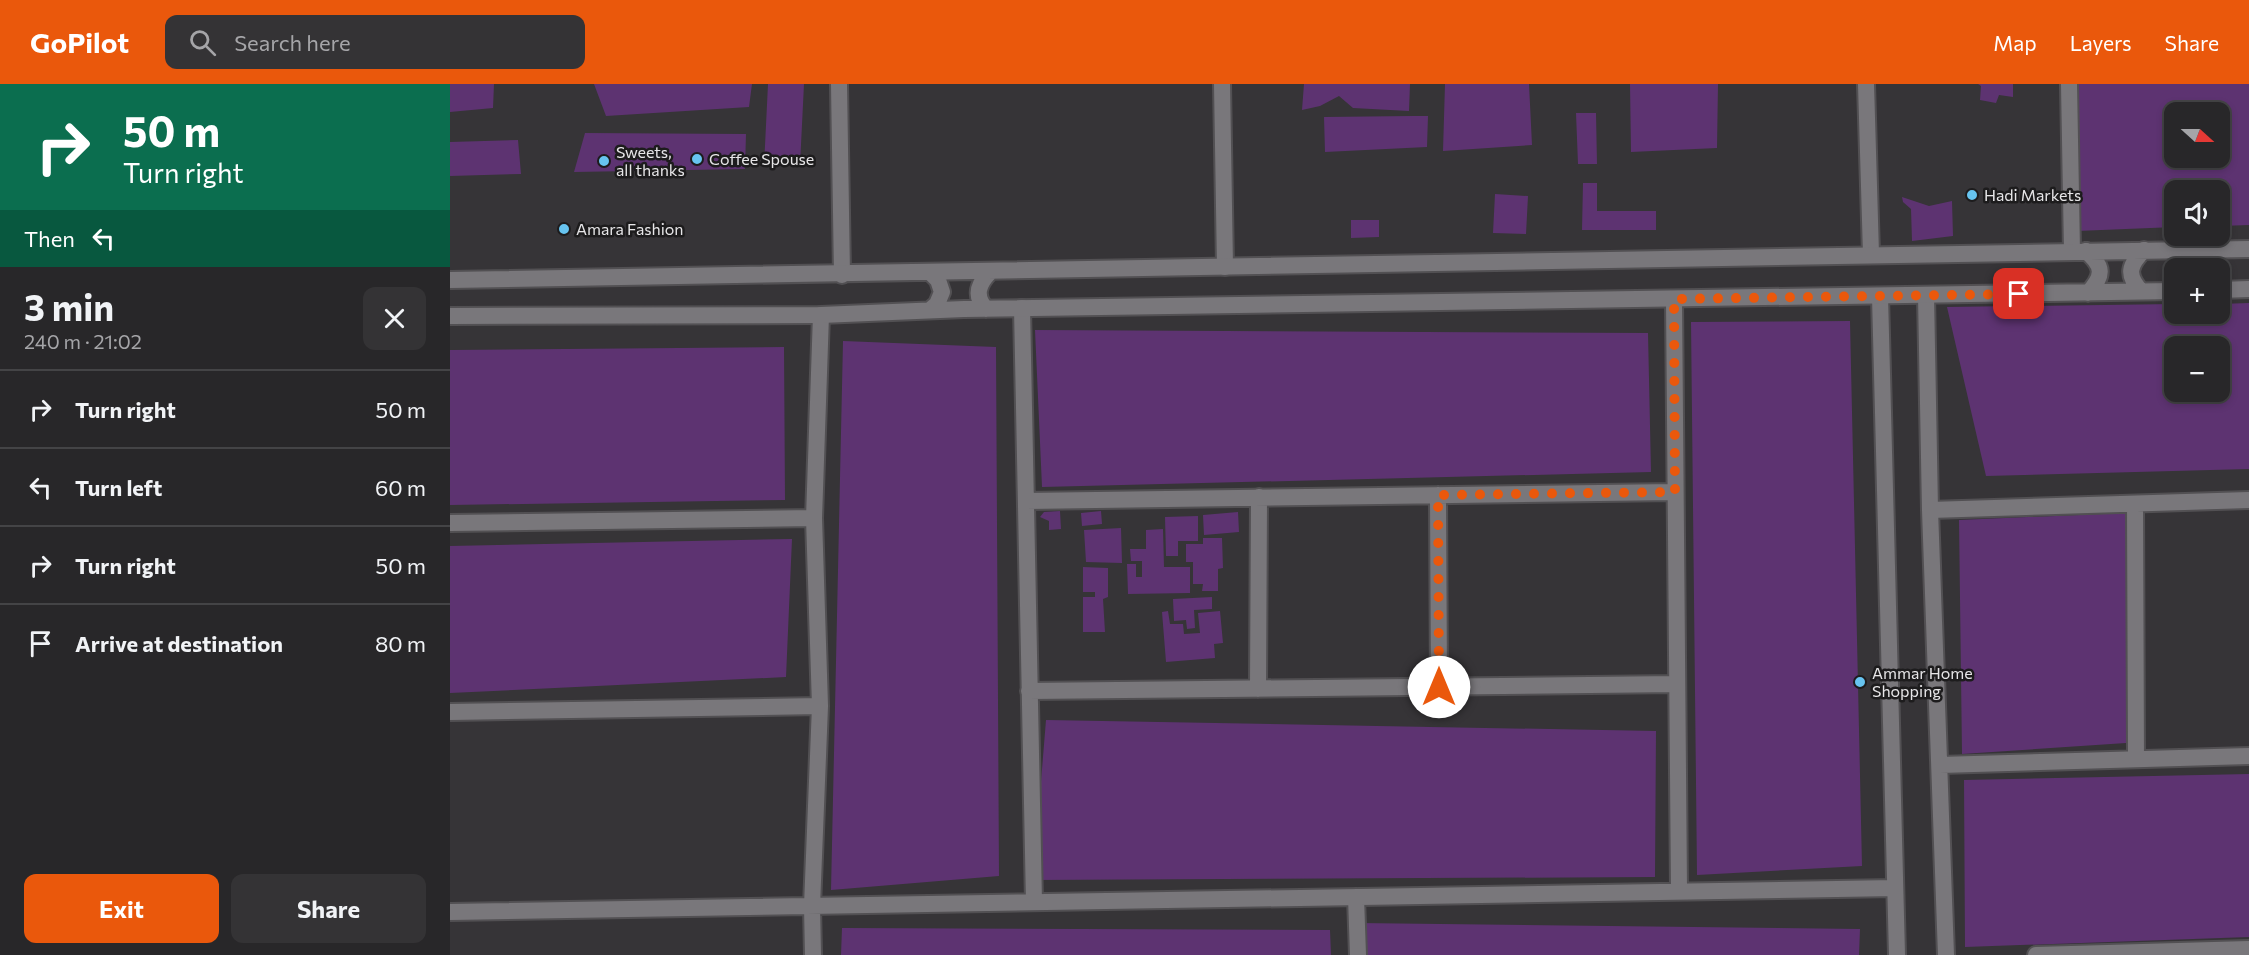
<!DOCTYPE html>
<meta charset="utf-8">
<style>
body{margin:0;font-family:Commissioner,sans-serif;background:#343335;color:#f1f3f6;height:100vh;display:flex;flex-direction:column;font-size:22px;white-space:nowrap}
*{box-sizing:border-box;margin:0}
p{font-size:20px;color:#a5a5a8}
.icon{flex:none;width:33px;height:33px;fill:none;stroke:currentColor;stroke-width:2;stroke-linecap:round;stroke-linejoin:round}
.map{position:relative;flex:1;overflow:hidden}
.sheet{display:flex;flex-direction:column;background:#282729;width:450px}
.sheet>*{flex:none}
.hud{background:#0b6e4f;color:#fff;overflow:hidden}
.needle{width:39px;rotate:111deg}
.controls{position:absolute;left:1714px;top:18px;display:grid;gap:12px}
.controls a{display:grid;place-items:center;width:66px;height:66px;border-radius:12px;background:#282729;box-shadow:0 3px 9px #0003,0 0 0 2px #444446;font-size:30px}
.pin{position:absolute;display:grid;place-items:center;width:51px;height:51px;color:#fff;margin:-26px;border-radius:12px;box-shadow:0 3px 9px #0006}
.me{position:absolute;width:66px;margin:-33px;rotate:0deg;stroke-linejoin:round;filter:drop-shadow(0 0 4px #0008)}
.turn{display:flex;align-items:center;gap:21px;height:126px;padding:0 24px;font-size:27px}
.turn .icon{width:78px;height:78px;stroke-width:2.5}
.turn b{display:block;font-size:42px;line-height:51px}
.then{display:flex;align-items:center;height:57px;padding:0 24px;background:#0003;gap:12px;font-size:22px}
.round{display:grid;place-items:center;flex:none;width:63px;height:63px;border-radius:12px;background:#343335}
.head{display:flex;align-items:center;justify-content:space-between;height:102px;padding:0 24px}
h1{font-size:36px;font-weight:700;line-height:45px}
.action{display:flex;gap:12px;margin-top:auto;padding:12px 24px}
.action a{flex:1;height:69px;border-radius:12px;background:#ea580c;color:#fff;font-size:24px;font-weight:700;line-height:69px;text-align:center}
.action a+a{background:#343335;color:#f1f3f6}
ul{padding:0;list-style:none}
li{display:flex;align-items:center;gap:18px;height:78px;padding:0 24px;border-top:2px solid #444446}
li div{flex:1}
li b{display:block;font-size:22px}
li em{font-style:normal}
header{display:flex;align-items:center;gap:36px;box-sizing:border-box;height:84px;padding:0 30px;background:#ea580c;color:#fff}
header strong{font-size:28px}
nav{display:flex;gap:33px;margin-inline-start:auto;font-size:21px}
.search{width:420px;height:54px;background:#343335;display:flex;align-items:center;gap:15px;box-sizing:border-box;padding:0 21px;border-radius:12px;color:#a5a5a8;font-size:22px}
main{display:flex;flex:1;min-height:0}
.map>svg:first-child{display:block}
</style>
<header>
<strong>GoPilot</strong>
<div class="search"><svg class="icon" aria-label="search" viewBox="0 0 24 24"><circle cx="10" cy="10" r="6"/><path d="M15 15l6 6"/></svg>Search here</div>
<nav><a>Map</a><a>Layers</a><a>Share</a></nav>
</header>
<main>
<section class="sheet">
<div class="hud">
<div class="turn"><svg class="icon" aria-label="right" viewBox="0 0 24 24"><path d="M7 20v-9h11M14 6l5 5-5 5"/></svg><div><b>50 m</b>Turn right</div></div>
<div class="then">Then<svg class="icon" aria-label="left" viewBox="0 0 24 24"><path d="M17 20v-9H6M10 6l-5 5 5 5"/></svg></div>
</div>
<div class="head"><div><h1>3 min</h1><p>240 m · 21:02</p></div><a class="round"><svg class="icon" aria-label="close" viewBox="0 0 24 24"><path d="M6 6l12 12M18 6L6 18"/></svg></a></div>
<ul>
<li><svg class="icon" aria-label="right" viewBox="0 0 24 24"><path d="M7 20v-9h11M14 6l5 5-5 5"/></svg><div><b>Turn right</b></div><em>50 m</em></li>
<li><svg class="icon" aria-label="left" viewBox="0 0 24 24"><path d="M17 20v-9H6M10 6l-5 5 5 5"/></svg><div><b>Turn left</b></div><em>60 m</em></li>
<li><svg class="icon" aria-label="right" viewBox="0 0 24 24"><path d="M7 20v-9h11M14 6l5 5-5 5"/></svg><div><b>Turn right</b></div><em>50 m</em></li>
<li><svg class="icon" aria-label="arrive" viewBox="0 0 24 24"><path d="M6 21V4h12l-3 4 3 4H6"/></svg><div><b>Arrive at destination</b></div><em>80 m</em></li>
</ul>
<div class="action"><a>Exit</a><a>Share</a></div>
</section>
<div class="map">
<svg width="1799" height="871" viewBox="0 0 1799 871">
<rect width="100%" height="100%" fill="#363437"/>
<!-- building -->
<path fill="#5d3371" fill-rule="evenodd" d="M 0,0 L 44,0 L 43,24 L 0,28 Z
M 144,0 L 302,0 L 299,23 L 156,32 Z
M 318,0 L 354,0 L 350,81 L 314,82 Z
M 854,0 L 960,0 L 959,27 L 903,24 L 889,12 L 870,22 L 852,26 Z
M 995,0 L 1079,0 L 1082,61 L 993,67 Z
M 1180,0 L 1268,0 L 1267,64 L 1181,68 Z
M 1528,0 L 1563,0 L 1563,13 L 1549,11 L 1546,19 L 1530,16 L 1531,2 Z
M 1625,0 L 1799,0 L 1799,141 L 1770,142 L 1770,106 L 1725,106 L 1725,143 L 1627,147 ZM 1725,28 L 1770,28 L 1770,74 L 1725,74 Z
M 1126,29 L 1146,29 L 1147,80 L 1128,80 Z
M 962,32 L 978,32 L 977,63 L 875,68 L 874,33 Z
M 135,49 L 296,50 L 295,85 L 124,88 Z
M 68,56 L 71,90 L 0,92 L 0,58 Z
M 1133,99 L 1147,99 L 1147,127 L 1206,127 L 1206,146 L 1132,146 Z
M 1045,110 L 1078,112 L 1076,150 L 1043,149 Z
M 1452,113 L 1479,122 L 1502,117 L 1503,152 L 1462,157 L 1461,125 L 1453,118 Z
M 901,136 L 929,136 L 929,153 L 901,154 Z
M 1799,219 L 1799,385 L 1536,392 L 1497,223 L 1725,220 L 1725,230 L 1770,230 L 1770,220 ZM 1725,262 L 1770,262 L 1770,308 L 1725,308 Z
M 1400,237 L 1412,782 L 1247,791 L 1241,238 Z
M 585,246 L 1198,249 L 1201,388 L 592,403 Z
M 393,257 L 546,263 L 549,792 L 381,806 Z
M 334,263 L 335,416 L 0,421 L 0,266 Z
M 610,427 L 611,445 L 599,446 L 599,437 L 590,433 L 594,428 Z
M 651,427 L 652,440 L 632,442 L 631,429 Z
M 788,428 L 789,448 L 754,451 L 753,431 Z
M 1676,429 L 1676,659 L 1512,670 L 1509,436 Z
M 748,432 L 748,457 L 728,457 L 728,472 L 716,472 L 715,433 Z
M 671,444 L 672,479 L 636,478 L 634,446 Z
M 713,445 L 714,483 L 740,483 L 740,509 L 678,510 L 677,480 L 686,480 L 686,493 L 692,493 L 692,477 L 681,477 L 680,465 L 696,465 L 696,446 Z
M 753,454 L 772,454 L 773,484 L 768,485 L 768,507 L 752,507 L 753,500 L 743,500 L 743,478 L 736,478 L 736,460 L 753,460 Z
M 342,455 L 336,593 L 0,609 L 0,462 Z
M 633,483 L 658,484 L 658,513 L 653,515 L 655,548 L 633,548 L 633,513 L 645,513 L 645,508 L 633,508 Z
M 762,513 L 762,525 L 744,526 L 745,544 L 737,545 L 736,536 L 724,537 L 723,515 Z
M 718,527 L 720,540 L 733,540 L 734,550 L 750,549 L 748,529 L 770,527 L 773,559 L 764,560 L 765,574 L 716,578 L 712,528 Z
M 596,636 L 1206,647 L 1205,793 L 583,796 Z
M 1799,690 L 1799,853 L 1515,863 L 1514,696 Z
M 907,839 L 1410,845 L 1409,871 L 911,871 Z
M 392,844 L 880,846 L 881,871 L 391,871 Z"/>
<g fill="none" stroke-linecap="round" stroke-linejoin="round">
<!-- minor casing -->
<g stroke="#525053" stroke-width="20">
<path id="minor" d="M 389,0 L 392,191
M 772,0 L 775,183
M 1416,0 L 1421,170
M 1619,0 L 1622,167
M 1476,211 L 1480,426 L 1496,871
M 1430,212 L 1447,871
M 1224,215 L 1229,807
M 572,224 L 584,818
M 988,411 L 989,603
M 576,417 L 1225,408
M 1685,420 L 1686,674
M 1480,426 L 1799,416
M 0,439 L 364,434
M 808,605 L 809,413
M 579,607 L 1227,600
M 0,628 L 370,622
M 1490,681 L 1799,672
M 906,813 L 908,871
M 0,828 L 1445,804
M 363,871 L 362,822 L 370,622 L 364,434 L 371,231
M 1586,871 L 1799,865"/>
</g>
<!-- tertiary casing -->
<g stroke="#525053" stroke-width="20">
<path id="tertiary" d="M 1636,167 C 1654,182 1654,192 1638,209
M 0,196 L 1799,165
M 1770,206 L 1799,205
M 1691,207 C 1676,191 1679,181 1694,166
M 536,225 C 524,212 528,200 540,188
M 480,226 L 487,220 L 492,208 L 488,196 L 481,189
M 0,232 L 371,231 L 514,225 L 1725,207"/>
</g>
<!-- minor -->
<use href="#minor" stroke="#79777b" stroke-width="16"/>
<!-- tertiary -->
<use href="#tertiary" stroke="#79777b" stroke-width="16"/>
</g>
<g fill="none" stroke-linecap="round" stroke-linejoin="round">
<!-- route -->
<path stroke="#ea580c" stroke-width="10" stroke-dasharray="0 18" d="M 989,603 L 988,411 L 1225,408 L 1224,215 L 1569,210"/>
</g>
<!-- markers -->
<g fill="#67c4f0" stroke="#1d1c1d" stroke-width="2">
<circle cx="247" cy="75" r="6"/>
<circle cx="154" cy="77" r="6"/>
<circle cx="1522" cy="111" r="6"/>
<circle cx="114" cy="145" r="6"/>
<circle cx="1410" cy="598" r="6"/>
</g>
<g text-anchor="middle" stroke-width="5" stroke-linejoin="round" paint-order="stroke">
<!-- poi labels -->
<g font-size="16" fill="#e7e6e8" stroke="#1d1c1d" text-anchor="start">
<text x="166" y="74">Sweets,<tspan x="166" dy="18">all thanks</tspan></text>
<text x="259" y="81">Coffee Spouse</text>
<text x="1534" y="117">Hadi Markets</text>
<text x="126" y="151">Amara Fashion</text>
<text x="1422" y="595">Ammar Home<tspan x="1422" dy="18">Shopping</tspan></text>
</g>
</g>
</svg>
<div class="controls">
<a><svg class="needle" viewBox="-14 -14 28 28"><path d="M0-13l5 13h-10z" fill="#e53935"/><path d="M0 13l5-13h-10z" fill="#a5a5a8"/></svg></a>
<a><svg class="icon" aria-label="sound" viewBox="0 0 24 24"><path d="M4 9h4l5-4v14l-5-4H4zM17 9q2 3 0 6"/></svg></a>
<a>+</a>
<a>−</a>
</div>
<div class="pin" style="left:1569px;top:210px;background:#d93025"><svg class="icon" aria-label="arrive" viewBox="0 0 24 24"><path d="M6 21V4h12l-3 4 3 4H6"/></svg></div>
<svg class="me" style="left:989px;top:603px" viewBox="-20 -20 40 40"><circle r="19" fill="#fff"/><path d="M0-13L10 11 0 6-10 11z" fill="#ea580c"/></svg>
</div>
</main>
